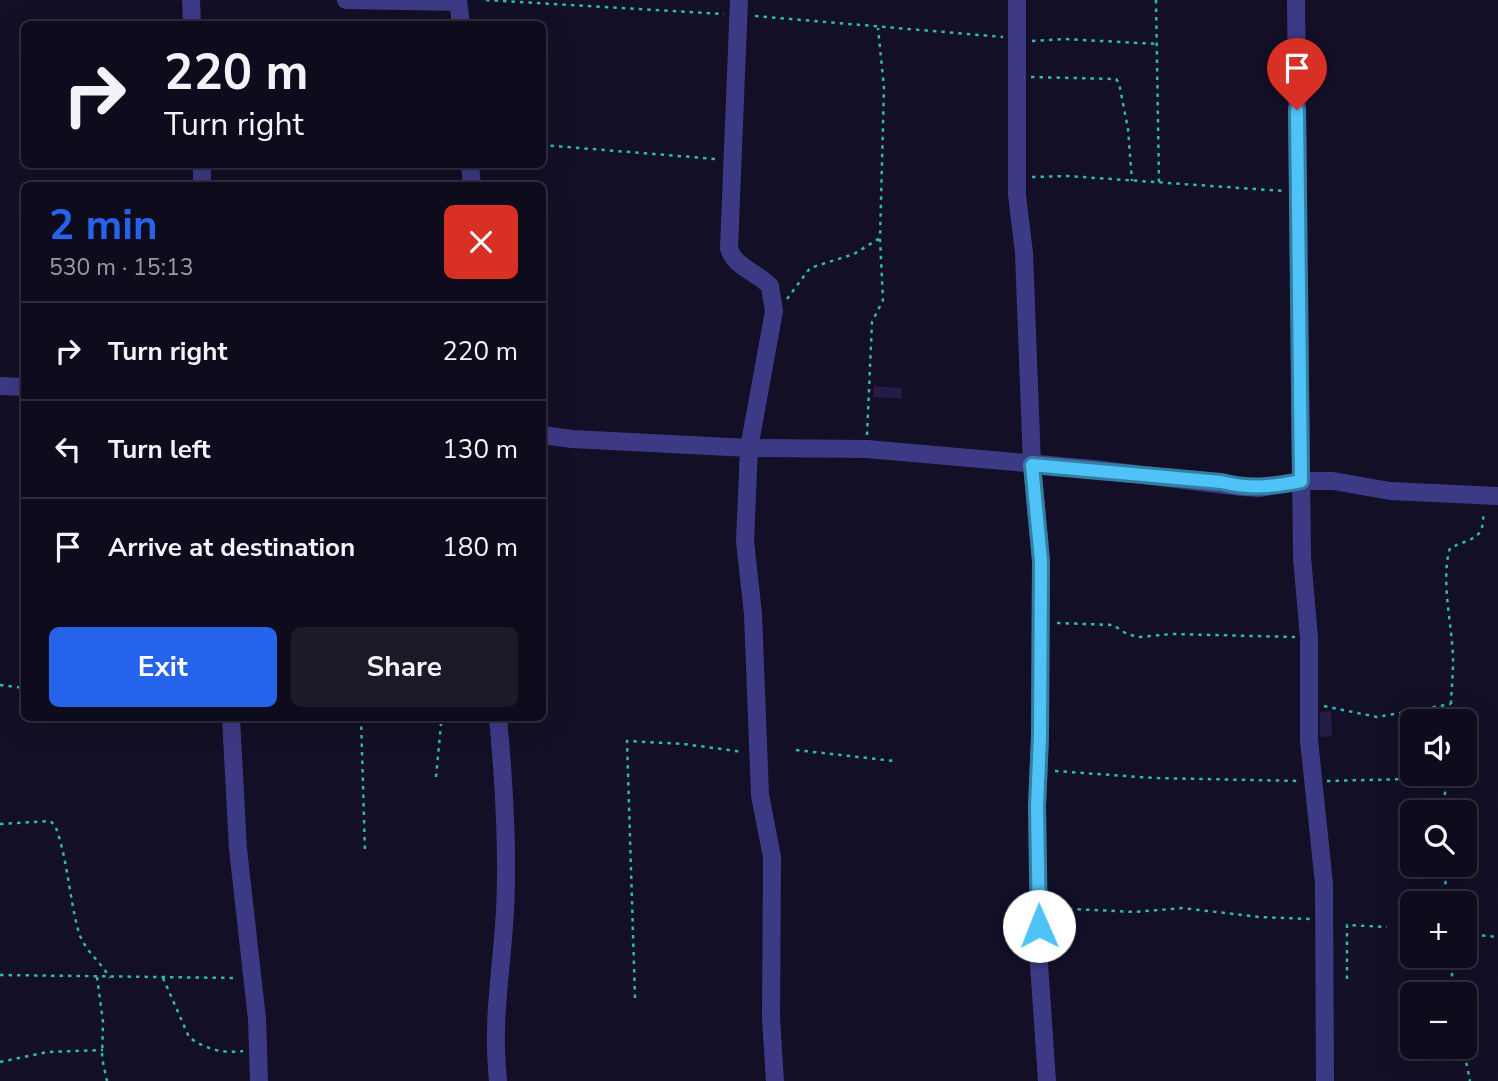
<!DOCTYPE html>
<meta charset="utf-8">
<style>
body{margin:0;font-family:"Nunito Sans",sans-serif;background:#1c1929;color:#f1f3f6;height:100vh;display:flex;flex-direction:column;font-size:26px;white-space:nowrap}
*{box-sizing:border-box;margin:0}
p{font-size:23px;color:#9b9ba3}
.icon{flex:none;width:38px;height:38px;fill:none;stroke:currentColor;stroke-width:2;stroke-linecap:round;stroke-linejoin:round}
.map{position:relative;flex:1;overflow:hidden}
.details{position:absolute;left:21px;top:182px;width:525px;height:539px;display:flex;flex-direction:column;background:#0e0b1c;border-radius:10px;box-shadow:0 7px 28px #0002,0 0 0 2px #2e2b3b}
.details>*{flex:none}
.hud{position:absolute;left:21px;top:21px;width:525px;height:147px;border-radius:10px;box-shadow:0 7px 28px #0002,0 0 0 2px #2e2b3b;background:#0e0b1c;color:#f1f3f6;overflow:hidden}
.buttons{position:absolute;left:1400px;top:709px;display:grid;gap:14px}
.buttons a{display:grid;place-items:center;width:77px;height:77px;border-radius:10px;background:#0e0b1c;box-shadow:0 7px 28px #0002,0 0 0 2px #2e2b3b;font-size:35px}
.pin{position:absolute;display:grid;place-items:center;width:60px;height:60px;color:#fff;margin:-72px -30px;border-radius:50% 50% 50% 0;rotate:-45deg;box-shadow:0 0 7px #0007}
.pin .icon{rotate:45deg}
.me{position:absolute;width:77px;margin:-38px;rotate:359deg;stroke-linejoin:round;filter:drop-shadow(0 0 5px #0008)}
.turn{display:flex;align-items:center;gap:24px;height:147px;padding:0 28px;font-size:32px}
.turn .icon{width:91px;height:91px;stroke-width:2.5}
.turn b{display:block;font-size:49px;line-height:60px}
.round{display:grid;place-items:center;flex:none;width:74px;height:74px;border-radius:10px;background:#1c1929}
.head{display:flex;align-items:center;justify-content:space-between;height:119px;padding:0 28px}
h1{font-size:42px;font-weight:700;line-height:52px;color:#2563eb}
.button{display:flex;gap:14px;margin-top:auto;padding:14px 28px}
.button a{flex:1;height:80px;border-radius:10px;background:#2563eb;color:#fff;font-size:28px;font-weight:700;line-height:80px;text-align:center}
.button a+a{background:#1c1929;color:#f1f3f6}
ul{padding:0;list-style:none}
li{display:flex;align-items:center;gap:21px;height:98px;padding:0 28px;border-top:2px solid #2e2b3b}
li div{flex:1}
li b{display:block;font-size:26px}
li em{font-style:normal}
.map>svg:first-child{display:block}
</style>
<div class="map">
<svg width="1498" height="1081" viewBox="0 0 1498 1081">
<rect width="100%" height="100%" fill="#130f26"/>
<!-- building -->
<path fill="#241b47" d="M 874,386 L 902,388 L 901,399 L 873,397 Z
M 1331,711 L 1332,736 L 1320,737 L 1320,712 Z"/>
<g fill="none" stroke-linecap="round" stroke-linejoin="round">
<!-- path -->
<path stroke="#2fb8b0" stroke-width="2.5" stroke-dasharray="3.5 5" stroke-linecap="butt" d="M 486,0 L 724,14
M 1156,0 L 1159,182
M 755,16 L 1003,37
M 1032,41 L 1064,39 L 1158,44
M 1031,77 L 1116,79 L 1119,83 L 1128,129 L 1132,181
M 542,145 L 716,159
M 1032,177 L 1067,176 L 1284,191
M 787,299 L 810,268 L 854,254 L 880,238
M 867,435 L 872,322 L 883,300 L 880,238 L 884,88 L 878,28
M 1057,623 L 1113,625 L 1127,634 L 1139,637 L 1172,634 L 1295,637
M 0,685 L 24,688
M 1324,706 L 1377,717 L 1451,704
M 361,718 L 365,852
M 1451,721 C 1450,701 1453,681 1453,661 C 1453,627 1440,581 1450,548 C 1473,537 1485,540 1483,511
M 796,750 L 894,761
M 1055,771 L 1154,778 L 1300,781
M 436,777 L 441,724
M 1327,781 L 1446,778
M 1443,812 L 1447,774
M 0,824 L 50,821 L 55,825 C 68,860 69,898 79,933 C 85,951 101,962 110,978
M 1444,864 L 1447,903
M 1052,908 L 1135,912 L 1182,908 L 1259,917 L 1310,919
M 1402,930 L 1412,932
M 1465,934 L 1498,937
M 1450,956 L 1454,994
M 0,975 L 236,978
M 97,977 L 103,1022 L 102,1058 L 107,1081
M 163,978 L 189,1037 C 204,1049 224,1054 243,1051
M 1347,979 L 1347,925 L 1387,927
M 635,998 L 627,741 L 684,744 L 743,752
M 1463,1046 L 1470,1081
M 0,1062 L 47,1052 L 103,1050"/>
<!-- minor -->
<path stroke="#3d3a85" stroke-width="18" d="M 191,0 L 192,24
M 346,0 L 458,2
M 458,0 L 461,24
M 739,0 L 729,248 C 734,267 757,272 770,286 L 774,311 L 749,448 L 745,541 L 753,614 L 760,795 L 772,857 L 771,1018 L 775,1081
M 1017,0 L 1017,195 L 1024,253 L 1032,465 L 1041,560 L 1040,736 L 1037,806 L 1039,964 L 1047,1081
M 1296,0 L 1302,557 L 1309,638 L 1309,740 L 1324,884 L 1325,1081
M 202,164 L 202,186
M 470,164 L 472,186
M 0,386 L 24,387
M 542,435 L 572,439 L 749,448 L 867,449 L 1094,469 L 1242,487 L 1259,488 L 1301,481 L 1333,481 L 1390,491 L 1498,496
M 231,718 L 238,849 L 257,1019 L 259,1081
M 498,718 C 504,782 509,862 504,926 C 500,982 492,1024 498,1081"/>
</g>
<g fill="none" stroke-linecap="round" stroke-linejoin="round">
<!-- route casing -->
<g stroke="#337fa1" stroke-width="18">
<path id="route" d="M 1039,926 L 1037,806 L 1040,736 L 1041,561 L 1032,465 L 1221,482 C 1249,489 1272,487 1301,481 L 1297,110"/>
</g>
<!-- route -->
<use href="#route" stroke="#4fc3f7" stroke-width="12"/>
</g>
</svg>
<div class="buttons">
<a><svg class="icon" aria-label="sound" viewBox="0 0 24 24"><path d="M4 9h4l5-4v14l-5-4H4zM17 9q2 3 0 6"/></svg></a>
<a><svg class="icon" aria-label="search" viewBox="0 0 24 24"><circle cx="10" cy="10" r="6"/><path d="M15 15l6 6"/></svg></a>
<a>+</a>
<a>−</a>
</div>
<div class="pin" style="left:1297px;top:110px;background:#d93025"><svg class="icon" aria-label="arrive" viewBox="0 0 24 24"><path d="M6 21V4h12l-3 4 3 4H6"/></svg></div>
<svg class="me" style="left:1039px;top:926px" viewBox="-20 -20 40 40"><circle r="19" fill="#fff"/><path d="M0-13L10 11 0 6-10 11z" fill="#4fc3f7"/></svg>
<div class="hud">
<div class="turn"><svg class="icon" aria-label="right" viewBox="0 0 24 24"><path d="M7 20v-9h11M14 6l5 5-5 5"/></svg><div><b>220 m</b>Turn right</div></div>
</div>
<section class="details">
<div class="head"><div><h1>2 min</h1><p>530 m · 15:13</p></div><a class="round" style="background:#d93025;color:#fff"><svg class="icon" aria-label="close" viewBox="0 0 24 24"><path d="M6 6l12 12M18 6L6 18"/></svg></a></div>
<ul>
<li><svg class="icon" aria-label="right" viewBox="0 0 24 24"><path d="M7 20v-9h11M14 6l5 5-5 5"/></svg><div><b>Turn right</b></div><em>220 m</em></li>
<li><svg class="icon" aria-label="left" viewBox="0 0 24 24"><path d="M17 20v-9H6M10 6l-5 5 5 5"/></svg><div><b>Turn left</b></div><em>130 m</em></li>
<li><svg class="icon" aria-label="arrive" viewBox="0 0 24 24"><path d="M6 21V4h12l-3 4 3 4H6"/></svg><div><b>Arrive at destination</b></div><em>180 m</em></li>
</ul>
<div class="button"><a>Exit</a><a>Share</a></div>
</section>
</div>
